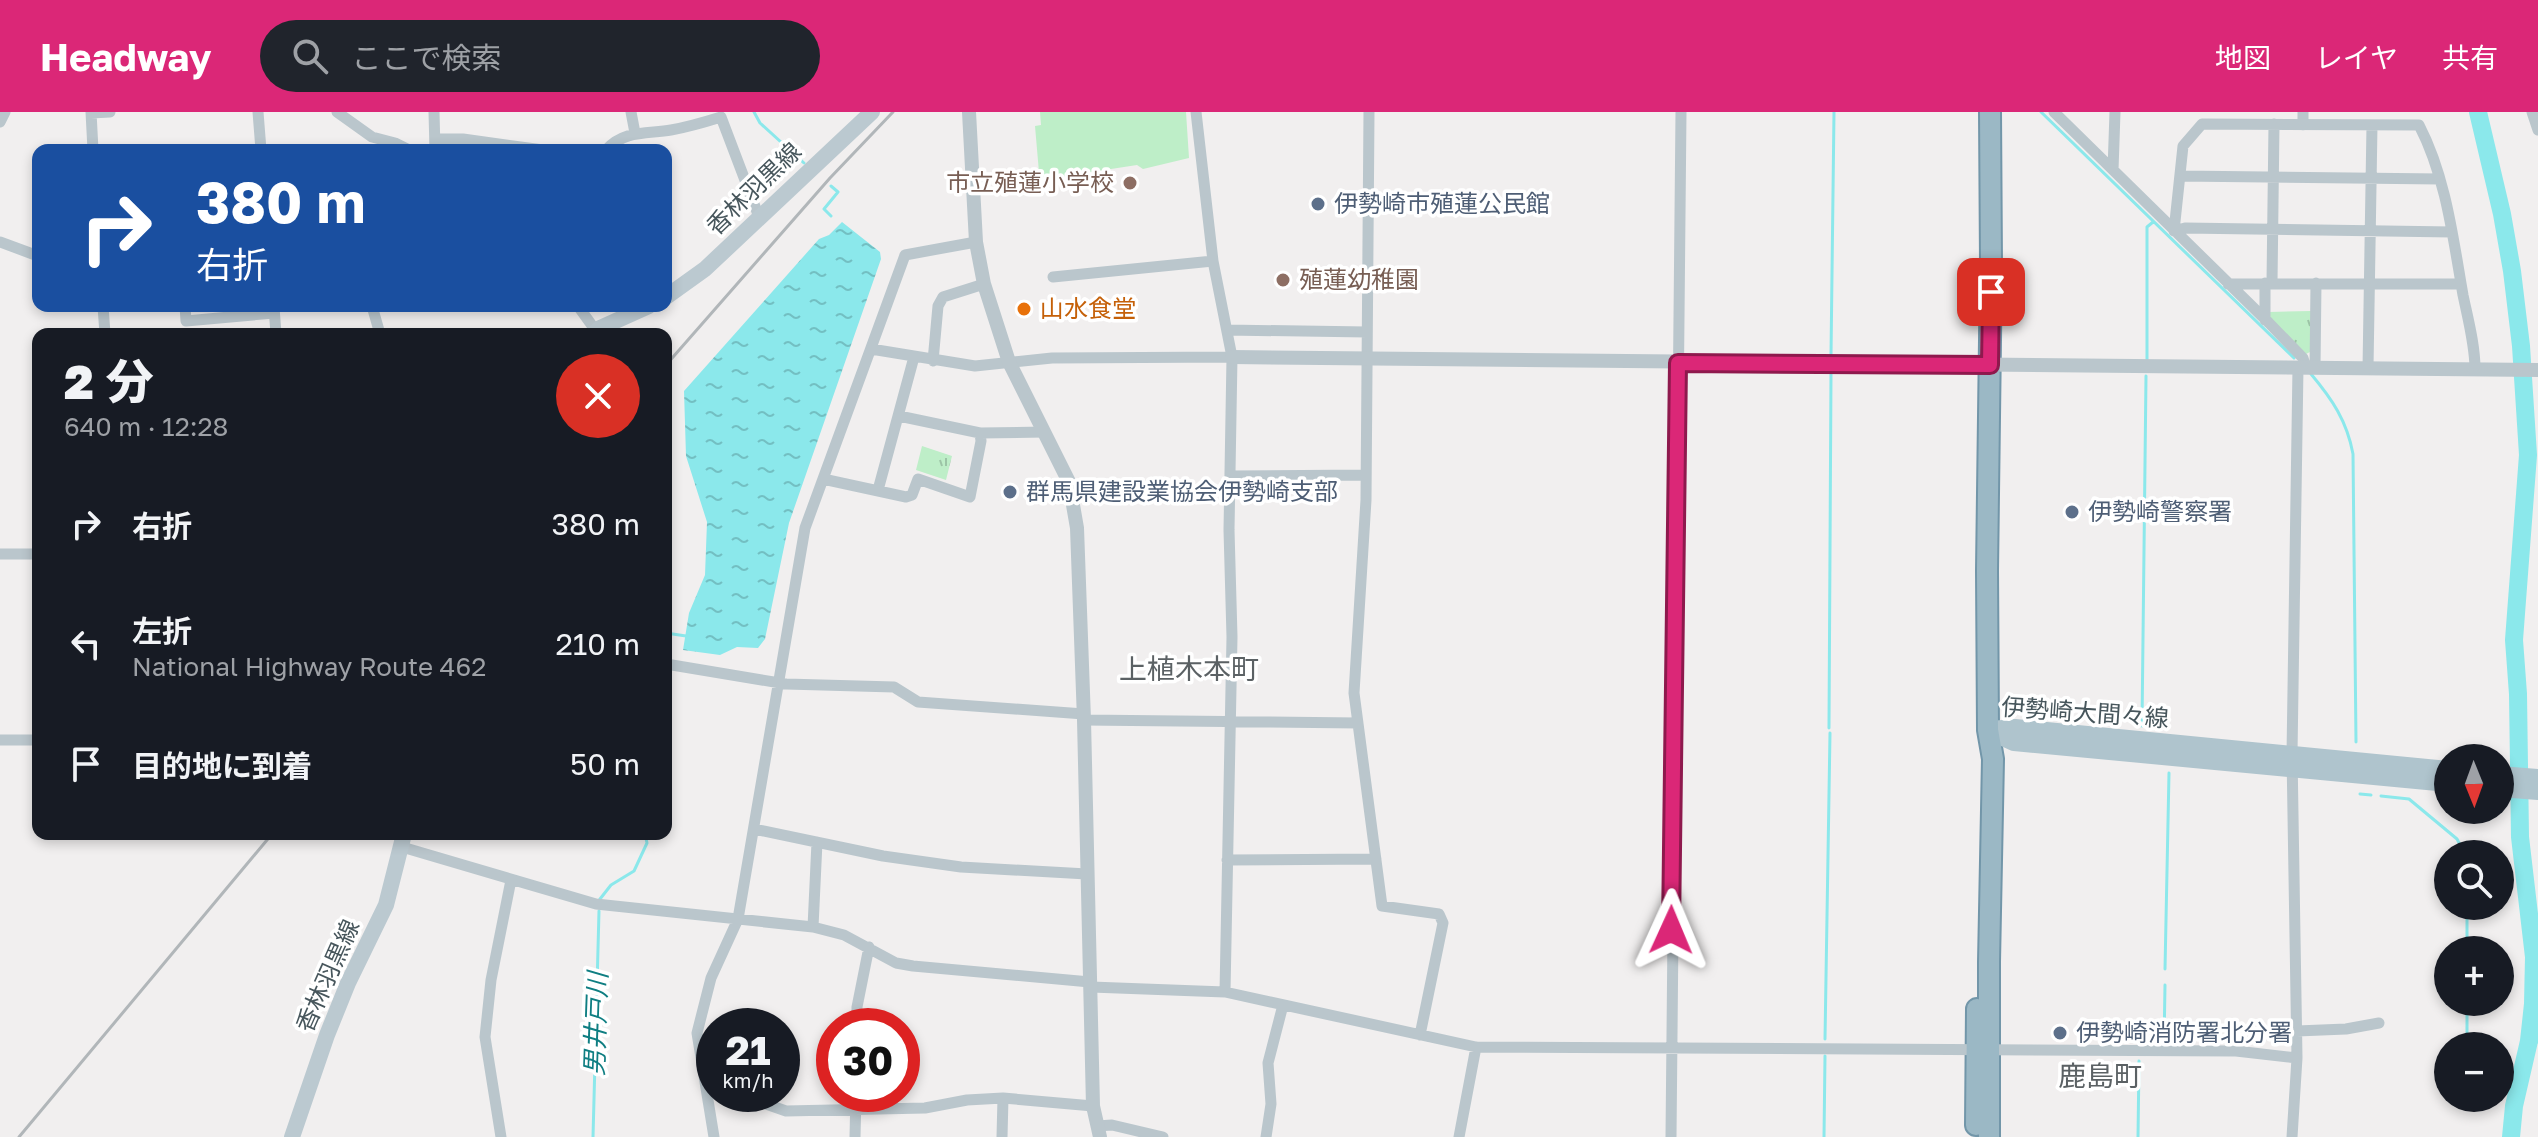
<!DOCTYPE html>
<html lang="ja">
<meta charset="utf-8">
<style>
body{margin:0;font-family:"Golos Text","Noto Sans JP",sans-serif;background:#20242c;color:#f1f3f6;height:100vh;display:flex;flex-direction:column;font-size:30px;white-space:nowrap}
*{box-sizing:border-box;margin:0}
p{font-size:26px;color:#9ea1a6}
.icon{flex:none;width:44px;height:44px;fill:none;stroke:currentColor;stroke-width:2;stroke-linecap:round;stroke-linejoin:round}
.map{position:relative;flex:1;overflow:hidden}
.side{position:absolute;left:32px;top:216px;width:640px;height:512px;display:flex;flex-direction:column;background:#171b24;border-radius:16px;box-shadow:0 4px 12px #0003}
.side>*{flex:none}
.guide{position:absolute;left:32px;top:32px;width:640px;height:168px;border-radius:16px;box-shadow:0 4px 12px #0003;background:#1a4fa0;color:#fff;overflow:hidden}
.needle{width:52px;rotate:179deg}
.tools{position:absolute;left:2434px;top:632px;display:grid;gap:16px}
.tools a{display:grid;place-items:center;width:80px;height:80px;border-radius:50%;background:#171b24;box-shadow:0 4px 12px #0003;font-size:40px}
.speed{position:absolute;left:696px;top:896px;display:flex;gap:16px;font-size:40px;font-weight:700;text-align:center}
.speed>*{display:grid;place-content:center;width:104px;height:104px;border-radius:50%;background:#171b24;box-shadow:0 4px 12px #0003;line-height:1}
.speed small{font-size:20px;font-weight:400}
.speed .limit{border:12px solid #d22;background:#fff;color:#111}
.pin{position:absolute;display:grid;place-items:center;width:68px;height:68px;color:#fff;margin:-34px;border-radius:16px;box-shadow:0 4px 12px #0006}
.me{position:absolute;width:88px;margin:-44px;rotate:1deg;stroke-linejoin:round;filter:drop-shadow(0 0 6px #0008)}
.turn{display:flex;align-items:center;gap:28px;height:168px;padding:0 32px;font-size:36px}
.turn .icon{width:104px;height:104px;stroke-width:2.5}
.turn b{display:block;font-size:56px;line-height:68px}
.round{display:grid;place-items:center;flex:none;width:84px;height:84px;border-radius:42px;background:#20242c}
.summary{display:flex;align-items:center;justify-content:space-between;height:136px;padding:0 32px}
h1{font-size:48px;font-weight:800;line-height:60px}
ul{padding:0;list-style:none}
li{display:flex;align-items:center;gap:24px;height:120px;padding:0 32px}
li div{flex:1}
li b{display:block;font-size:30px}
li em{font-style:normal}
header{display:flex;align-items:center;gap:48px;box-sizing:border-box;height:112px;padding:0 40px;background:#db2777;color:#fff}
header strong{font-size:38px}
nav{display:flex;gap:44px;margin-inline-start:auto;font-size:28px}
.search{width:560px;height:72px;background:#20242c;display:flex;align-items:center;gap:20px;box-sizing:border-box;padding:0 28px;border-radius:44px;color:#9ea1a6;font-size:30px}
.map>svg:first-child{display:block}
</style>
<header>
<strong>Headway</strong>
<div class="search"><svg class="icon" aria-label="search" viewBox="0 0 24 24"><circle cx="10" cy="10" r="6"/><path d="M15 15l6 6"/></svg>ここで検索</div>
<nav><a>地図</a><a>レイヤ</a><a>共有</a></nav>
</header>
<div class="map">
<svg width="2538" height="1025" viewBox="0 0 2538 1025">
<defs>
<pattern id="park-tufts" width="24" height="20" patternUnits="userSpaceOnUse" patternTransform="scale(2)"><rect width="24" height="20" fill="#beeec8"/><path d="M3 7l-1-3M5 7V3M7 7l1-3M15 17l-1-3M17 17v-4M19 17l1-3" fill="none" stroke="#9cc4a6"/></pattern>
<pattern id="water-ripples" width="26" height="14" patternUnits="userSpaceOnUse" patternTransform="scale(2)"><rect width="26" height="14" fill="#8be8eb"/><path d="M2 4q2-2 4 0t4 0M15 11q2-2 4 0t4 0" fill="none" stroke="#73bfc2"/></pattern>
</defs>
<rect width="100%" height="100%" fill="#f1efef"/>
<!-- park -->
<path fill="url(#park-tufts)" d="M 2311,199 L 2312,239 L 2306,242 L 2268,206 L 2268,200 Z
M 922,334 L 952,344 L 946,368 L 916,358 Z"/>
<!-- pitch -->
<path fill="#beeec8" d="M 1040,0 L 1186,0 L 1189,46 L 1143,57 L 1137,53 L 1072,63 L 1070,67 L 1040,72 L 1035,14 L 1041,13 Z"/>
<!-- water -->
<path fill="url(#water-ripples)" d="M 842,110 L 880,140 L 881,147 L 789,411 L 765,527 L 758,536 L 737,535 L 720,543 L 683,538 L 689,501 L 705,463 L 707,410 L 686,344 L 684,279 L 819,127 L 829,123 Z"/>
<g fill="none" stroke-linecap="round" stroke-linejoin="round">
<!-- stream -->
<path stroke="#8be8eb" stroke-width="3" d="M 754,0 L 760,11 L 804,51
M 2041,0 L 2294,246
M 831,74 L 838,80 L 824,97 L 831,104
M 1831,243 L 1834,0
M 2147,248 L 2147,115 L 2153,110
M 2311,262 C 2332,287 2347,309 2353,342 L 2356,630
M 666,521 L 686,524
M 2142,614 L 2146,264
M 1829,616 L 1831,261
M 2360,682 L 2371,683
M 2381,684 L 2409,687 L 2457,727 L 2465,742
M 600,787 L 611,773 L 634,759 L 647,731 L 645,722
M 2467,794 L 2467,838
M 2165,857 L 2169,661
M 2467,890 L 2467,934
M 1825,927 L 1830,621
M 2529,929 L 2538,930
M 2164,932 L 2165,873
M 593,1025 L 599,799
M 1824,1025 L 1825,944
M 2138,1025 L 2139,949"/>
<!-- river -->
<path stroke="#8be8eb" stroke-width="18" d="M 2478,0 L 2502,102 L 2512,159 L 2521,234 L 2528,343 L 2514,528 L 2518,582 L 2520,725 L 2534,845 L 2533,892 L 2529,929 L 2514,994 L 2511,1025"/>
<!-- trunk casing -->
<g stroke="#7296a9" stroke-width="24">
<path id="trunk" d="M 1976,1013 L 1977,897
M 1989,1025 L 1989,850 L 1993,647 L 1988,618 L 1987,459 L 1991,151 L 1990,0"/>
</g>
<!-- minor -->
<path stroke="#bac6cc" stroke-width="11" d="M 91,0 L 93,38
M 258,0 L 261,38
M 337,0 L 372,25 L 395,31 L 409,38
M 434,0 L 435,38
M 631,0 L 635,21
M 1196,0 L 1213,149 L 1232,245 L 1229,418 L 1232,525 L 1225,880
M 1369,0 L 1366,388 L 1354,581 L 1382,794 L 1439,802 L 1443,811 L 1420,923
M 2054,0 L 2269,211 L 2303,246 L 2306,256
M 2303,0 L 2303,13
M 2532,0 L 2538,18
M 91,1 L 110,0
M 0,10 L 5,0
M 435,27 L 463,27 L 543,38
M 606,38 C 624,18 647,22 671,18 C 688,15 705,10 721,5 L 759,105
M 2113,58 L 2115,0
M 2180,64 L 2440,67
M 2452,120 L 2185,116 L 2174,119 L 2183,34 L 2202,12 L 2419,13 C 2446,65 2453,126 2463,183 C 2468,207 2475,233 2475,257
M 0,130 L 38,144
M 1053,165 L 1213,149
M 2265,171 L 2265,208
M 2272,171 L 2274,12
M 2228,172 L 2461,172
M 103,194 L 105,222
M 185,194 L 186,209 L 274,201
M 372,194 L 380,222
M 578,194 L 596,219
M 274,195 L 276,222
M 1227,218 L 1367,220
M 871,237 L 975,254 L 1052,246 L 1232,245
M 933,249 L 938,194 L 943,185 L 984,172
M 2315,256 L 2316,171
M 2368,256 L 2372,13
M 899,304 L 980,321 L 1045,320
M 1230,364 L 1366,363
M 823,367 L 906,385 L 912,383 L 918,367 L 970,385 L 981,329 L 980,321
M 878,378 L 914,245
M 0,442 L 38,442
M 666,552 L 786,572 L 894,575 L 918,590 L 1084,602
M 1084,608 L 1358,611
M 0,628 L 38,628
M 754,717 L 883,744 L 961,755 L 1087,762
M 402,735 L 596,792 L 813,815 L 844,823 L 896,851 L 913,854 L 1090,870
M 1227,748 L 1376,747
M 813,815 L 817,730
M 1091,875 L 1225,880 L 1476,935 L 2236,939 L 2297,946
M 857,914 L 857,895 L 869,835
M 2297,919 L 2346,917 L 2379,911
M 737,982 L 786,999 L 925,996 L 967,988 L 1003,986 L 1093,994
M 1097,1014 L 1112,1013 L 1163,1025
M 501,1025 L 485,925 L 491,868 L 511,768
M 714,1025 L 697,921 L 711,866 L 738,807 L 805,416 L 905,143 L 976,130
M 855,1025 L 856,982
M 1002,1025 L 1003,986
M 1266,1025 L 1271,992 L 1268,951 L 1283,893
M 1459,1025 L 1476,935
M 1671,1025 L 1681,0
M 2292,1025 L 2297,946 L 2292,642 L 2298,255"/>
<!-- tertiary -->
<path stroke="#bac6cc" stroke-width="14" d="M 969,0 L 976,130 L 984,172 L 1009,250 L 1069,370 L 1077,416 L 1084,608 L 1093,994 L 1100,1025
M 1232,245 L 2538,258"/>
<!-- secondary -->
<path stroke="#bbc9d0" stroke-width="16" d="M 666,185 L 705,157 L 872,0
M 593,222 L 600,216 L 649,194
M 292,1025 L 327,923 L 348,871 L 386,793 L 404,722"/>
<!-- primary -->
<path stroke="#afc4cd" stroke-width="18" d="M 1988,618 L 2014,630 L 2448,671
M 1991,618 L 2015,616 L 2448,658
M 2500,663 L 2538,666
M 2500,676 L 2538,679"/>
<!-- trunk -->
<use href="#trunk" stroke="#9bb8c5" stroke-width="20"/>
<!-- rail -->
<path stroke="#b1b6b9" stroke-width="3" d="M 666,253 L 830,66 L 893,0
M 19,1025 L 272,722"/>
</g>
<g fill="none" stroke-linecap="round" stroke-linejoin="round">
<!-- route casing -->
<g stroke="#8e194d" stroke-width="20">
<path id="route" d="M 1671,818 L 1678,251 L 1990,253 L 1991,180"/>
</g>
<!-- route -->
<use href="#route" stroke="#db2777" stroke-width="14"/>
</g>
<!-- markers -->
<g fill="#8d6e63" stroke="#fff" stroke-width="3">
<circle cx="1130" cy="71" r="8"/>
<circle cx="1283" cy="168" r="8"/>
</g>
<g fill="#5c6f8a" stroke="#fff" stroke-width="3">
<circle cx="1318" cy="92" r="8"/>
<circle cx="1010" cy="380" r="8"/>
<circle cx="2072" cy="400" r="8"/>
<circle cx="2060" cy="921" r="8"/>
</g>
<circle fill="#e8710a" stroke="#fff" stroke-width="3" cx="1024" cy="197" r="8"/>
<g text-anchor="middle" stroke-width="7" stroke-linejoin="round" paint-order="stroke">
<!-- education labels -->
<g font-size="24" fill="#785e54" stroke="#fff" text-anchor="end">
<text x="1114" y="79">市立殖蓮小学校</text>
<text x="1299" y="176" text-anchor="start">殖蓮幼稚園</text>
</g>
<!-- street labels -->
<g font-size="24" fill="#47565c" stroke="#fff">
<text transform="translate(754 77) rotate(-44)" y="8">香林羽黒線</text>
<text transform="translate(2085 601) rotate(4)" y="8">伊勢崎大間々線</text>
<text transform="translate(328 864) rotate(-66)" y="8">香林羽黒線</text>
</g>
<!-- service labels -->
<g font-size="24" fill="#4e5e75" stroke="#fff" text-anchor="start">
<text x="1334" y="100">伊勢崎市殖蓮公民館</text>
<text x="1026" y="388">群馬県建設業協会伊勢崎支部</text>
<text x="2088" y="408">伊勢崎警察署</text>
<text x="2076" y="929">伊勢崎消防署北分署</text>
</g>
<!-- food labels -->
<g font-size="24" fill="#c56008" stroke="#fff" text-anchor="start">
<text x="1040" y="205">山水食堂</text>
</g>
<!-- water labels -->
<g font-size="26" font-style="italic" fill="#0f7e82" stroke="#fff">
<text transform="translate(596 912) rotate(-88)" y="9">男井戸川</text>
</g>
<!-- quarter labels -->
<g font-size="28" fill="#5b6164" stroke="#fff">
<text x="1189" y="567">上植木本町</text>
<text x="2100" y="974">鹿島町</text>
</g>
</g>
</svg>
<div class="tools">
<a><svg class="needle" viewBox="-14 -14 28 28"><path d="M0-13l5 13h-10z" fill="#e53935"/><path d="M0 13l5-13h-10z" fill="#9ea1a6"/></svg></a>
<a><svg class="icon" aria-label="search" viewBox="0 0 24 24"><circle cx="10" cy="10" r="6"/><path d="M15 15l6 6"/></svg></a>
<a>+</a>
<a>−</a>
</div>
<div class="speed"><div>21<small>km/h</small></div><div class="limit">30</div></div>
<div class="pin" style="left:1991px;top:180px;background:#d93025"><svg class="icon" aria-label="arrive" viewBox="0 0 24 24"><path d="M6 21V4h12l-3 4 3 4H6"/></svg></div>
<svg class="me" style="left:1671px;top:818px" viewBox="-20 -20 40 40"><path d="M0-17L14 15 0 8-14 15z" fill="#db2777" stroke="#fff" stroke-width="4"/></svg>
<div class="guide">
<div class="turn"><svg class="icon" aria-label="right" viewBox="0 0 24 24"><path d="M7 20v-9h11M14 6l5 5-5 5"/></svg><div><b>380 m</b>右折</div></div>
</div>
<section class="side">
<div class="summary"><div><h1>2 分</h1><p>640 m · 12:28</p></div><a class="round" style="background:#d93025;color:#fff"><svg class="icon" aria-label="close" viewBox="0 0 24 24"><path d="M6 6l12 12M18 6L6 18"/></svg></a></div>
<ul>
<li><svg class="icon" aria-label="right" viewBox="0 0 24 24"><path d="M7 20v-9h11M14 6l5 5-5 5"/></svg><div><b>右折</b></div><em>380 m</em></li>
<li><svg class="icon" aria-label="left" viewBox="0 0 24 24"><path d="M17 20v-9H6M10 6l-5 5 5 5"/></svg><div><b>左折</b><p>National Highway Route 462</p></div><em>210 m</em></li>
<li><svg class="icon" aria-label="arrive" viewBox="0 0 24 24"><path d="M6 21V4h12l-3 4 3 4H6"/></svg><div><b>目的地に到着</b></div><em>50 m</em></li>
</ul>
</section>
</div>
